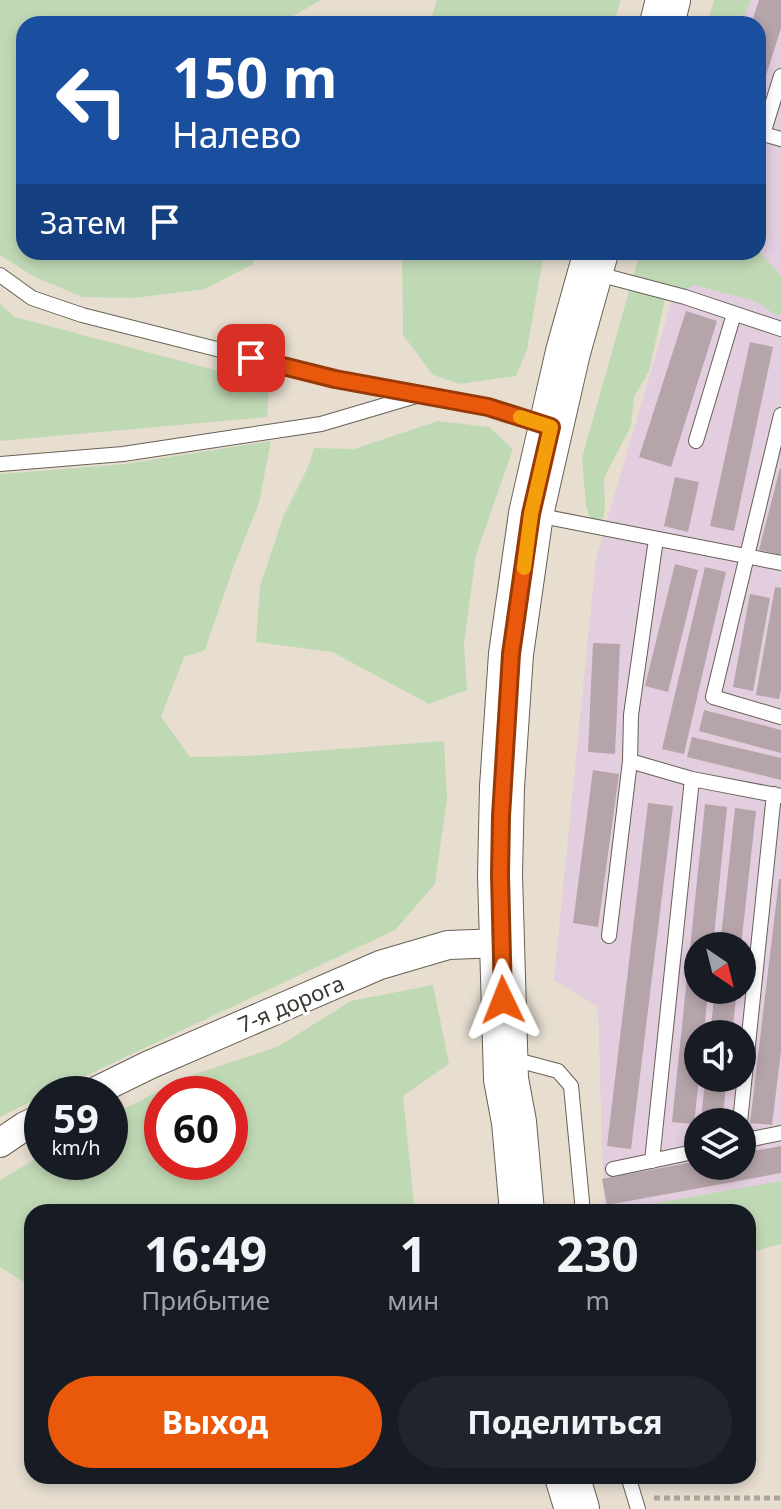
<!DOCTYPE html>
<html lang="ru">
<meta charset="utf-8">
<style>
body{margin:0;font-family:"Noto Sans",sans-serif;background:#20242c;color:#f1f3f6;height:100vh;display:flex;flex-direction:column;font-size:30px;white-space:nowrap}
*{box-sizing:border-box;margin:0}
p{font-size:26px;color:#9ea1a6}
.icon{flex:none;width:44px;height:44px;fill:none;stroke:currentColor;stroke-width:2;stroke-linecap:round;stroke-linejoin:round}
.map{position:relative;flex:1;overflow:hidden}
.side{position:absolute;left:24px;top:1204px;width:732px;height:280px;display:flex;flex-direction:column;background:#171b24;border-radius:24px;box-shadow:0 4px 12px #0003}
.side>*{flex:none}
.top-card{position:absolute;left:16px;top:16px;width:750px;height:244px;border-radius:24px;box-shadow:0 4px 12px #0003;background:#1a4fa0;color:#fff;overflow:hidden}
.needle{width:52px;rotate:145deg}
.buttons{position:absolute;left:684px;top:932px;display:grid;gap:16px}
.buttons a{display:grid;place-items:center;width:72px;height:72px;border-radius:50%;background:#171b24;box-shadow:0 4px 12px #0003;font-size:40px}
.speed{position:absolute;left:24px;top:1076px;display:flex;gap:16px;font-size:40px;font-weight:700;text-align:center}
.speed>*{display:grid;place-content:center;width:104px;height:104px;border-radius:50%;background:#171b24;box-shadow:0 4px 12px #0003;line-height:1}
.speed small{font-size:20px;font-weight:400}
.speed .limit{border:12px solid #d22;background:#fff;color:#111}
.pin{position:absolute;display:grid;place-items:center;width:68px;height:68px;color:#fff;margin:-34px;border-radius:16px;box-shadow:0 4px 12px #0006}
.me{position:absolute;width:88px;margin:-44px;rotate:358deg;stroke-linejoin:round;filter:drop-shadow(0 0 6px #0008)}
.turn{display:flex;align-items:center;gap:28px;height:168px;padding:0 24px;font-size:36px}
.turn .icon{width:104px;height:104px;stroke-width:2.5}
.turn b{display:block;font-size:56px;line-height:68px}
.then{display:flex;align-items:center;height:76px;padding:0 24px;background:#0003;gap:16px;font-size:30px}
.eta{display:flex;justify-content:space-evenly;align-items:center;height:136px;text-align:center}
.eta b{font-size:48px;font-weight:700;line-height:56px}
.cta{display:flex;gap:16px;margin-top:auto;padding:16px 24px}
.cta a{flex:1;height:92px;border-radius:48px;background:#ea580c;color:#fff;font-size:32px;font-weight:700;line-height:92px;text-align:center}
.cta a+a{background:#20242c;color:#f1f3f6}
.map>svg:first-child{display:block}
</style>
<div class="map">
<svg width="781" height="1509" viewBox="0 0 781 1509">
<rect width="100%" height="100%" fill="#e7ded0"/>
<!-- industrial -->
<path fill="#e2cede" fill-rule="evenodd" d="M 747,0 L 781,0 L 781,1181 L 604,1212 L 598,1007 L 554,980 L 596,558 L 686,252 L 758,252 L 758,24 L 740,24 ZM 698,946 L 742,946 L 742,990 L 698,990 ZM 698,1034 L 742,1034 L 742,1078 L 698,1078 ZM 698,1122 L 742,1122 L 742,1166 L 698,1166 Z"/>
<!-- green -->
<path fill="#c0d9b5" fill-rule="evenodd" d="M 0,0 L 321,0 L 279,24 L 24,24 L 24,252 L 256,252 L 253,264 L 205,289 L 134,298 L 82,297 L 33,276 L 0,255 Z
M 437,0 L 621,0 L 613,24 L 429,24 Z
M 714,0 L 751,0 L 741,24 L 707,24 Z
M 402,252 L 544,252 L 527,350 L 516,376 L 460,384 L 433,375 L 403,335 Z
M 640,252 L 760,252 L 781,276 L 781,313 L 777,316 L 757,302 L 695,285 L 684,291 L 667,291 L 649,371 L 634,397 L 631,426 L 604,478 L 605,507 L 603,519 L 590,518 L 586,506 L 582,458 Z
M 0,304 L 15,317 L 234,375 L 269,391 L 267,417 L 0,441 Z
M 438,421 L 489,427 L 513,449 L 476,555 L 464,644 L 467,690 L 429,704 L 332,652 L 256,642 L 260,586 L 283,517 L 308,467 L 314,448 L 354,449 Z
M 271,441 L 259,503 L 232,571 L 205,650 L 184,657 L 161,717 L 190,757 L 246,756 L 444,741 L 447,799 L 435,884 L 395,930 L 47,1094 L 42,1094 L 42,1096 L 0,1117 L 0,474 L 125,464 Z
M 433,985 L 449,1064 L 403,1096 L 415,1212 L 32,1212 L 32,1287 L 0,1267 L 0,1180 L 42,1155 L 42,1162 L 110,1162 L 110,1116 L 186,1077 L 277,1047 L 351,1001 ZM 162,1094 L 230,1094 L 230,1162 L 162,1162 Z
M 781,1181 L 781,1244 L 748,1253 L 748,1212 L 605,1212 Z"/>
<!-- building -->
<path fill="#b5a4a9" d="M 759,0 L 781,0 L 781,28 L 759,98 L 758,24 L 751,24 Z
M 686,311 L 717,321 L 671,467 L 639,457 Z
M 750,342 L 773,347 L 734,531 L 710,526 Z
M 780,468 L 781,468 L 781,555 L 759,550 Z
M 675,477 L 699,482 L 688,532 L 664,526 Z
M 675,564 L 698,570 L 668,692 L 645,686 Z
M 705,567 L 726,572 L 684,754 L 662,749 Z
M 775,587 L 781,588 L 781,690 L 779,699 L 756,695 Z
M 750,594 L 770,598 L 753,691 L 733,687 Z
M 593,643 L 620,644 L 615,754 L 588,752 Z
M 704,710 L 781,730 L 781,753 L 699,731 Z
M 692,737 L 781,758 L 781,780 L 687,757 Z
M 593,770 L 619,774 L 598,927 L 573,923 Z
M 648,803 L 673,806 L 631,1149 L 607,1146 Z
M 705,804 L 727,807 L 713,946 L 698,946 L 698,990 L 708,990 L 704,1034 L 698,1034 L 699,1078 L 694,1124 L 672,1122 Z
M 735,808 L 756,811 L 741,946 L 720,946 Z
M 779,879 L 781,879 L 781,1051 L 772,1125 L 750,1123 Z
M 715,990 L 737,990 L 732,1034 L 710,1034 Z
M 705,1078 L 727,1078 L 722,1122 L 701,1122 Z
M 690,1125 L 698,1126 L 698,1138 L 688,1137 Z
M 781,1146 L 781,1173 L 607,1205 L 602,1179 L 698,1161 L 698,1166 L 742,1166 L 742,1153 Z"/>
<g fill="none" stroke-linecap="round" stroke-linejoin="round">
<!-- lane casing -->
<g stroke="#676054" stroke-width="16">
<path id="lane" d="M 781,76 L 763,134 L 781,139
M 594,273 L 685,297 L 781,329
M 0,275 L 32,298 L 82,315 L 335,379 L 488,407 L 547,425
M 781,415 L 713,697 L 781,717
M 696,441 L 734,314
M 0,464 L 123,454 L 321,424 L 416,396
M 536,515 L 781,563
M 630,761 L 692,779 L 781,796
M 609,936 L 630,761 L 631,715 L 656,539
M 509,1058 L 558,1071 L 571,1086 L 583,1212
M 740,1122 L 774,794
M 742,1141 L 781,1133
M 652,1161 L 692,779
M 613,1169 L 698,1151
M 628,1476 L 638,1509"/>
</g>
<!-- street casing -->
<g stroke="#676054" stroke-width="30">
<path id="street" d="M 90,1094 L 149,1065 L 380,965 L 448,945 L 501,943
M 0,1143 L 25,1126 L 42,1118"/>
</g>
<!-- primary casing -->
<g stroke="#676054" stroke-width="46">
<path id="primary" d="M 662,24 L 668,0
M 522,1212 L 514,1122 L 506,1079 L 500,875 L 502,787 L 511,654 L 531,514 L 568,352 L 596,252
M 567,1476 L 577,1509"/>
</g>
<!-- path -->
<path stroke="#ada69b" stroke-width="5" stroke-dasharray="6 4" stroke-linecap="butt" d="M 654,1498 L 781,1498"/>
<!-- lane -->
<use href="#lane" stroke="#fff" stroke-width="14"/>
<!-- street -->
<use href="#street" stroke="#fff" stroke-width="28"/>
<!-- primary -->
<use href="#primary" stroke="#fff" stroke-width="44"/>
</g>
<g fill="none" stroke-linecap="round" stroke-linejoin="round">
<!-- route casing -->
<g stroke="#983908" stroke-width="20">
<path id="route" d="M 251,358 L 335,379 L 488,407 L 551,427 L 531,514 L 511,654 L 501,816 L 500,875 L 503,1000"/>
</g>
<!-- route -->
<use href="#route" stroke="#ea580c" stroke-width="14"/>
<!-- slow -->
<path stroke="#f59e0b" stroke-width="14" d="M 520,417 L 551,427 L 531,514 L 524,568"/>
</g>
<g text-anchor="middle" stroke-width="6" stroke-linejoin="round" paint-order="stroke">
<!-- street labels -->
<g font-size="22" fill="#3c3933" stroke="#fff">
<text transform="translate(291 1004) rotate(-23)" y="8">7-я дорога</text>
</g>
</g>
</svg>
<div class="buttons">
<a><svg class="needle" viewBox="-14 -14 28 28"><path d="M0-13l5 13h-10z" fill="#e53935"/><path d="M0 13l5-13h-10z" fill="#9ea1a6"/></svg></a>
<a><svg class="icon" aria-label="sound" viewBox="0 0 24 24"><path d="M4 9h4l5-4v14l-5-4H4zM17 9q2 3 0 6"/></svg></a>
<a><svg class="icon" aria-label="layers" viewBox="0 0 24 24"><path d="M12 4l9 5-9 5-9-5zM3 14l9 5 9-5"/></svg></a>
</div>
<div class="speed"><div>59<small>km/h</small></div><div class="limit">60</div></div>
<div class="pin" style="left:251px;top:358px;background:#d93025"><svg class="icon" aria-label="arrive" viewBox="0 0 24 24"><path d="M6 21V4h12l-3 4 3 4H6"/></svg></div>
<svg class="me" style="left:503px;top:1000px" viewBox="-20 -20 40 40"><path d="M0-17L14 15 0 8-14 15z" fill="#ea580c" stroke="#fff" stroke-width="4"/></svg>
<div class="top-card">
<div class="turn"><svg class="icon" aria-label="left" viewBox="0 0 24 24"><path d="M17 20v-9H6M10 6l-5 5 5 5"/></svg><div><b>150 m</b>Налево</div></div>
<div class="then">Затем<svg class="icon" aria-label="arrive" viewBox="0 0 24 24"><path d="M6 21V4h12l-3 4 3 4H6"/></svg></div>
</div>
<section class="side">
<div class="eta">
<div><b>16:49</b><p>Прибытие</p></div>
<div><b>1</b><p>мин</p></div>
<div><b>230</b><p>m</p></div>
</div>
<div class="cta"><a>Выход</a><a>Поделиться</a></div>
</section>
</div>
